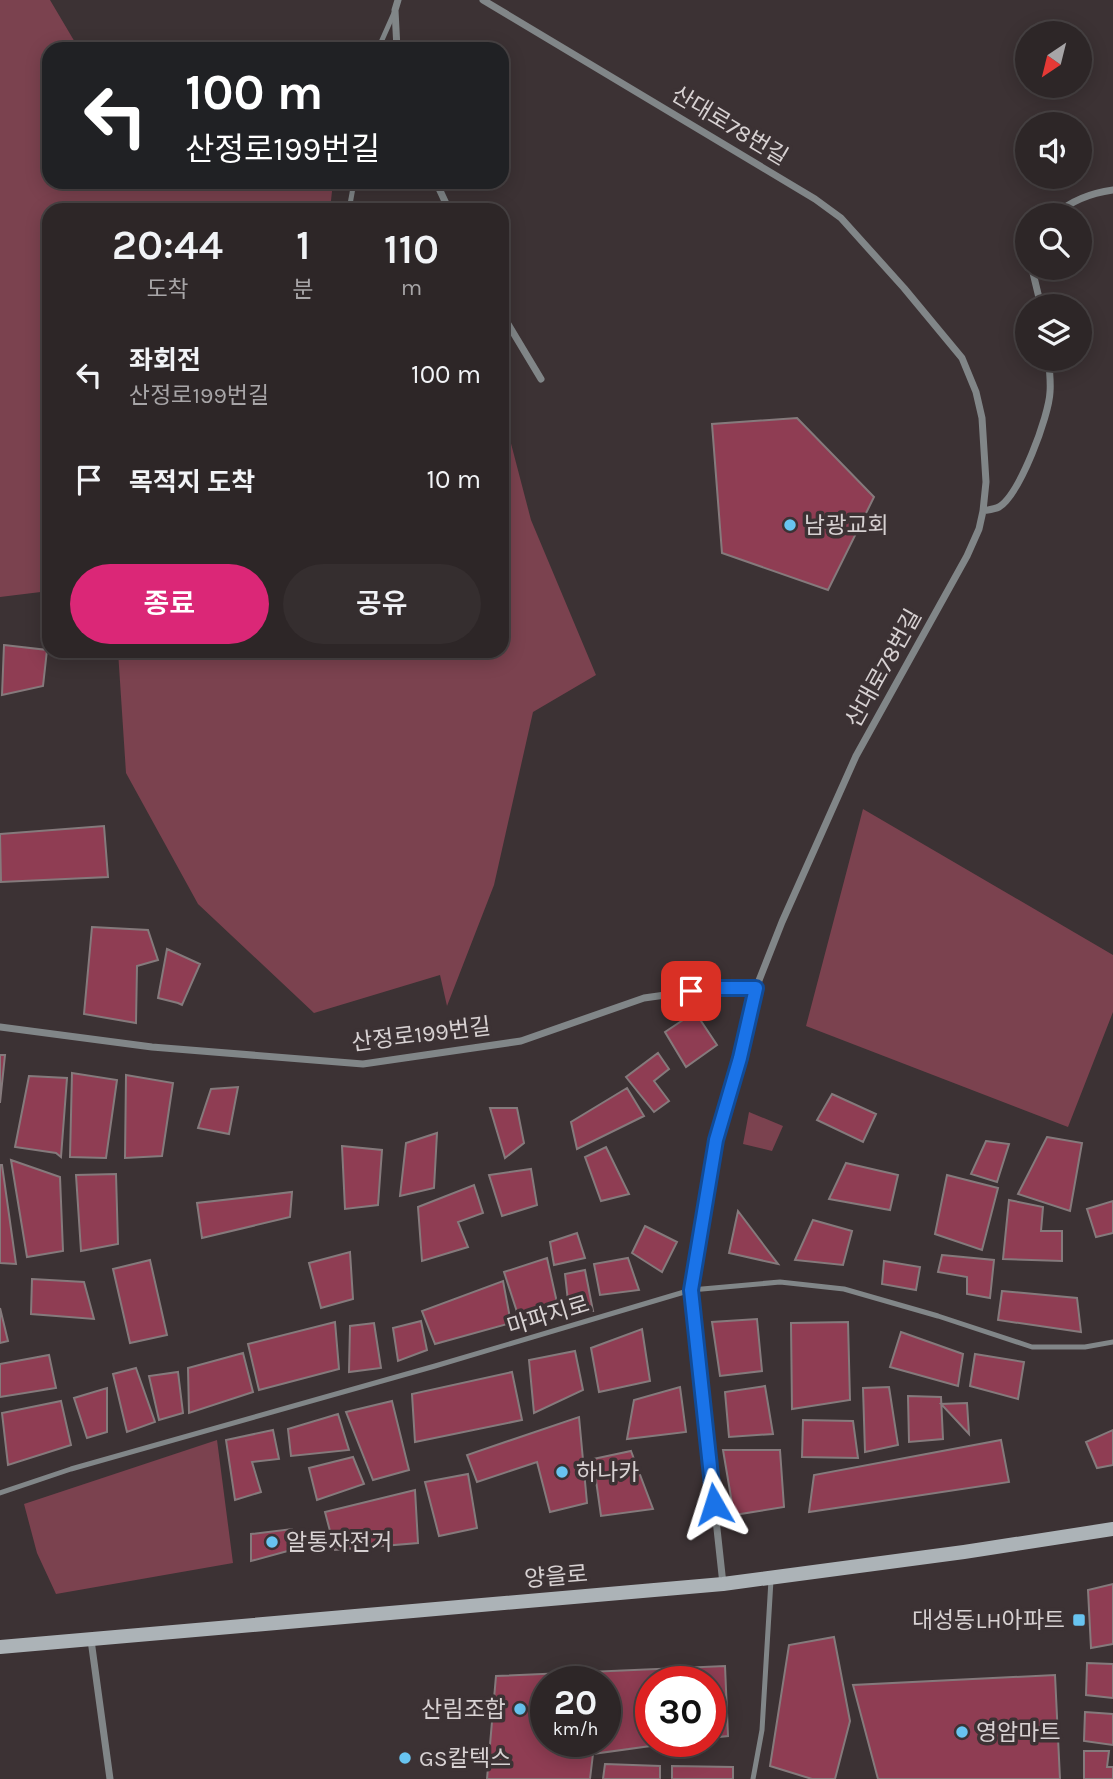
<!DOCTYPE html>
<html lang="ko">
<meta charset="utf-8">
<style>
body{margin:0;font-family:Karla,"Noto Sans KR",sans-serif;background:#352e2f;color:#f1f3f6;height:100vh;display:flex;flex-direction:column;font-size:26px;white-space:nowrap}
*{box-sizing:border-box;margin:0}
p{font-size:23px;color:#a7a5a7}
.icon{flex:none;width:38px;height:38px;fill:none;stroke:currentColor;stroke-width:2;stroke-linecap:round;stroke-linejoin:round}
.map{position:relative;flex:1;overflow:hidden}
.sheet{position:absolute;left:42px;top:203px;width:467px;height:455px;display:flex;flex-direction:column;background:#2d2627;border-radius:21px;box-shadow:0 4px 18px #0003,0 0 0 2px #484344}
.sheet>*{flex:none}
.guide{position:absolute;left:42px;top:42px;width:467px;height:147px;border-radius:21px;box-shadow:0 4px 18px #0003,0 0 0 2px #484344;background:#202124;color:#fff;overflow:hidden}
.needle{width:46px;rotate:215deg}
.tools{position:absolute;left:1015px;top:21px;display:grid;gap:14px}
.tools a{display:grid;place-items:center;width:77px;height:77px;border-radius:50%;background:#2d2627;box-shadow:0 4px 18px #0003,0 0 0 2px #484344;font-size:35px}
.speed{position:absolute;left:530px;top:1666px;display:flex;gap:14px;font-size:35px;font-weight:700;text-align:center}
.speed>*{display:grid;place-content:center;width:91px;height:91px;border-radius:50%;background:#2d2627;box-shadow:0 4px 18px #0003,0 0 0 2px #484344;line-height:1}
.speed small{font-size:18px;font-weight:400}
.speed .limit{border:10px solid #d22;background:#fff;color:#111}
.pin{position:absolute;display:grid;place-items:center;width:60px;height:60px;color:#fff;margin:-30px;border-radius:14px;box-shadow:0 4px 10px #0006}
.me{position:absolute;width:77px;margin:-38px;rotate:354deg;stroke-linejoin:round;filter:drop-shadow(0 0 5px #0008)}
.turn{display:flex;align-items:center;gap:24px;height:147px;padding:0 28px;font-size:32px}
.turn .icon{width:91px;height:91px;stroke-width:2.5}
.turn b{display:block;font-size:49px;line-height:60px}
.eta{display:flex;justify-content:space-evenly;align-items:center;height:119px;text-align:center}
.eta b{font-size:42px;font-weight:600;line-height:49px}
.primary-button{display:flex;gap:14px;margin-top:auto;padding:14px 28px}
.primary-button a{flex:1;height:80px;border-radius:42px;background:#db2777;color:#fff;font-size:28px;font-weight:600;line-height:80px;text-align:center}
.primary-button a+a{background:#352e2f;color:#f1f3f6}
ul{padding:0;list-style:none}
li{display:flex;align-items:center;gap:21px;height:105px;padding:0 28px}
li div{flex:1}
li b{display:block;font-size:26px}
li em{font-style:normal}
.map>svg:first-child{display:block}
</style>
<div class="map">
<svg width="1113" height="1779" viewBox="0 0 1113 1779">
<rect width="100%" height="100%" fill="#3c3234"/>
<!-- green -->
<path fill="#7b424f" d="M 0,0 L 50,0 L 79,49 L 49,49 L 49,182 L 158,182 L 161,188 L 174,182 L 333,182 L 330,210 L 49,210 L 49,591 L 0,597 Z
M 502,409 L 531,520 L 596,675 L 533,712 L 494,885 L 447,1006 L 440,975 L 314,1013 L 198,904 L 126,773 L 118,651 L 502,651 Z
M 863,809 L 1113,955 L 1113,1012 L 1068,1127 L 806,1026 Z
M 749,1112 L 783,1126 L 772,1151 L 743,1144 Z
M 217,1440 L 233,1563 L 56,1594 L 37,1553 L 24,1504 Z"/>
<!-- building -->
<path fill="#8f3d53" stroke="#857a7c" stroke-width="2" fill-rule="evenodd" d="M 797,418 L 874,497 L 828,590 L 722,553 L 712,424 Z
M 4,645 L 47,650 L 43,686 L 2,695 Z
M 104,826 L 108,877 L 1,882 L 0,834 Z
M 92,927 L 148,930 L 158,960 L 137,966 L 136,1023 L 84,1014 Z
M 167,949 L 200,964 L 182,1005 L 178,1003 L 158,998 Z
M 695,1012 L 717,1045 L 686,1067 L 665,1032 Z
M 658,1053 L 669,1069 L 654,1081 L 669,1101 L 654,1112 L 626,1077 Z
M 0,1055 L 5,1055 L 0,1103 Z
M 72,1073 L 117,1080 L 106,1158 L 70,1157 Z
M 126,1075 L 173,1083 L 162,1156 L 125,1158 Z
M 29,1076 L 67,1078 L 61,1157 L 56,1153 L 15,1147 Z
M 238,1087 L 229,1134 L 198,1128 L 211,1089 Z
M 627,1088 L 644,1116 L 577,1149 L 571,1122 Z
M 832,1094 L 876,1114 L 863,1142 L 817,1120 Z
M 490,1108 L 517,1108 L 524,1143 L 505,1158 Z
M 437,1133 L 434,1188 L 400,1196 L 406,1143 Z
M 1047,1137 L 1082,1143 L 1070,1211 L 1018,1194 Z
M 986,1141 L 1009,1144 L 997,1182 L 971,1174 Z
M 342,1146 L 382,1150 L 378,1205 L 345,1209 Z
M 606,1147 L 629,1194 L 601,1201 L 585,1157 Z
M 11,1160 L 60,1177 L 63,1251 L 27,1257 Z
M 846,1163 L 898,1175 L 890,1210 L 829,1199 Z
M 0,1165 L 2,1165 L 16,1264 L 0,1263 Z
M 531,1169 L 537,1205 L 502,1216 L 489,1175 Z
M 116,1174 L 118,1244 L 81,1251 L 76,1175 Z
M 947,1175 L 998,1188 L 982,1250 L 935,1234 Z
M 474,1185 L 483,1213 L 458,1222 L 468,1247 L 422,1261 L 418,1207 Z
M 292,1192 L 290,1217 L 202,1238 L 197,1203 Z
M 1009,1200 L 1043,1207 L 1041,1231 L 1062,1231 L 1062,1261 L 1003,1259 Z
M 1113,1201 L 1113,1233 L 1096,1237 L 1087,1209 Z
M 738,1211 L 778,1264 L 729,1253 Z
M 813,1220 L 852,1231 L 843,1265 L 795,1260 Z
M 645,1226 L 677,1242 L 662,1272 L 632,1253 Z
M 577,1233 L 585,1258 L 554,1265 L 550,1242 Z
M 350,1252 L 353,1299 L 321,1308 L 309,1263 Z
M 942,1255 L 994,1260 L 990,1298 L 967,1294 L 967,1277 L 938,1272 Z
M 547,1258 L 558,1307 L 519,1318 L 504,1272 Z
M 628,1258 L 639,1290 L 600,1295 L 594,1264 Z
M 150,1260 L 167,1335 L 130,1343 L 113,1269 Z
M 884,1261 L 920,1267 L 916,1290 L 882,1284 Z
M 585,1270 L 593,1311 L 569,1310 L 565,1274 Z
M 32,1279 L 84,1282 L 94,1319 L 31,1314 Z
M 503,1281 L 511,1323 L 435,1344 L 422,1311 Z
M 1002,1291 L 1077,1298 L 1081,1332 L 998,1320 Z
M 0,1308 L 8,1341 L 0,1343 Z
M 757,1319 L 762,1371 L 720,1376 L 712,1322 Z
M 421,1321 L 427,1350 L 398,1361 L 393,1328 Z
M 335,1322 L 339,1369 L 259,1390 L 248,1344 Z
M 848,1322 L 850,1400 L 792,1409 L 791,1323 Z
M 374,1323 L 381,1368 L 349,1372 L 350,1326 Z
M 642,1329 L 650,1381 L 599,1392 L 591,1348 Z
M 901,1332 L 963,1354 L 958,1386 L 890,1367 Z
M 575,1351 L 583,1390 L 534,1413 L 529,1360 Z
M 243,1353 L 253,1392 L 189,1413 L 188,1368 Z
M 975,1354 L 1024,1362 L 1018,1399 L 970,1386 Z
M 49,1355 L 56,1388 L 0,1397 L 0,1364 Z
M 136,1368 L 155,1422 L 127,1432 L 113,1374 Z
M 178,1372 L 183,1413 L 159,1420 L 149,1376 Z
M 512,1372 L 522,1420 L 415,1442 L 412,1394 Z
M 765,1386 L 773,1434 L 729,1437 L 725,1392 Z
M 680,1387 L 686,1432 L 627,1439 L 634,1400 Z
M 889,1387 L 898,1445 L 865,1452 L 863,1388 Z
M 107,1388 L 107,1432 L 87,1438 L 74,1398 Z
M 908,1396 L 941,1397 L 943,1439 L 909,1442 Z
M 61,1401 L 71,1445 L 8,1465 L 2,1413 Z
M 392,1401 L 409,1470 L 373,1480 L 346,1412 Z
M 967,1403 L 969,1434 L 941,1404 Z
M 338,1414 L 349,1450 L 291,1456 L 288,1429 Z
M 579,1417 L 587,1503 L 550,1512 L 537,1462 L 477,1482 L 467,1455 Z
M 803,1420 L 853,1421 L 858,1458 L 802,1457 Z
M 273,1430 L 279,1459 L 252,1462 L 261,1492 L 235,1500 L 226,1440 Z
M 1113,1430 L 1113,1465 L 1097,1468 L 1086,1442 Z
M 1001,1440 L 1009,1482 L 809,1512 L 814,1475 Z
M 723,1450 L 780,1450 L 784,1507 L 734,1515 Z
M 631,1451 L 653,1509 L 601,1516 L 593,1459 Z
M 353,1457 L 364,1484 L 317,1500 L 309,1468 Z
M 468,1474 L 477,1528 L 439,1536 L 425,1482 Z
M 415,1490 L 418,1543 L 335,1550 L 325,1512 Z
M 292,1529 L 295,1549 L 251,1561 L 251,1534 Z
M 1113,1584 L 1113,1644 L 1091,1648 L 1088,1590 Z
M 834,1637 L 850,1721 L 835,1779 L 812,1779 L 770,1766 L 789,1645 Z
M 1087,1663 L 1113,1664 L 1113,1698 L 1086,1695 Z
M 725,1666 L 728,1736 L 710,1738 L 710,1682 L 651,1682 L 651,1741 L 687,1741 L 593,1754 L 590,1779 L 487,1779 L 496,1676 ZM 546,1682 L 606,1682 L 606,1741 L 546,1741 Z
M 1055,1675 L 1060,1779 L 878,1779 L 853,1685 Z
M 1085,1712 L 1113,1714 L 1113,1745 L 1084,1741 Z
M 1084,1751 L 1109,1751 L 1107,1767 L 1113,1767 L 1113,1779 L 1084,1779 Z
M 605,1764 L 660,1766 L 660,1779 L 603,1779 Z
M 672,1766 L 733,1767 L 733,1779 L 672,1779 Z"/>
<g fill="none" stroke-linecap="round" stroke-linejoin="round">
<!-- lane -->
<path stroke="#818688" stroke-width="5" d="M 378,49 L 394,13
M 349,210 L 354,182
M 0,1493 L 71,1469 L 435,1366 L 691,1290 L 780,1282 L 844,1289 L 938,1316 L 1032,1347 L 1085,1347 L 1113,1342
M 753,1779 L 762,1730 L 771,1580"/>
<!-- street -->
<path stroke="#818688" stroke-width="7" d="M 483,0 L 815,199 L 841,218 L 904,288 L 962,358 L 976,392 L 982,418 L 986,482 L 983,511 L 979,529 L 967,556 L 856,756 L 782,922 L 756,988 L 740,1058 L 716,1140 L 691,1290 L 723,1584
M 397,49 L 395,10 L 398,0
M 436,182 L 449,210
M 1055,215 C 1072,200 1091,193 1113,190
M 1034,268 L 1033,273 L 1041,306
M 502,314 L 541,379
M 983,511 C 988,510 995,509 999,507 C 1020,494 1049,416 1050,392 C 1051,381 1049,370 1049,359
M 0,1027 L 152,1047 L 363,1064 L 521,1041 L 644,998 L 715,988 L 756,988
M 91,1640 L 110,1779"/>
<!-- secondary -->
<path stroke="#acb3b7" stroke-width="14" d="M 0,1647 L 723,1584 L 964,1552 L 1113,1529"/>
</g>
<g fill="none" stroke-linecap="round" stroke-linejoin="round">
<!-- route casing -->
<g stroke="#114b97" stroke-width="18">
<path id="route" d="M 691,991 L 715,988 L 756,988 L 740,1058 L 716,1140 L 691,1290 L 714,1504"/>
</g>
<!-- route -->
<use href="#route" stroke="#1a73e8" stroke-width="12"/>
</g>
<!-- markers -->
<g fill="#68c4f0" stroke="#3c3234" stroke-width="2.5">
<circle cx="790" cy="525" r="7"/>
<circle cx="562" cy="1472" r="7"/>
<circle cx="272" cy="1542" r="7"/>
<rect x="1072" y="1613" width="14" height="14" rx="3.5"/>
<circle cx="520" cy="1709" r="7"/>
<circle cx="962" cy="1732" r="7"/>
<circle cx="405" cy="1758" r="7"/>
</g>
<g text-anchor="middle" stroke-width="7" stroke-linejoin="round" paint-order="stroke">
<!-- street labels -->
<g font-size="23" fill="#d7d1d2" stroke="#3c3234">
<text transform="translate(730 125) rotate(31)" y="8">산대로78번길</text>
<text transform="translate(883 668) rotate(-61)" y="8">산대로78번길</text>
<text transform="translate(421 1034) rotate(-7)" y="8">산정로199번길</text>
<text transform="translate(548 1315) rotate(-17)" y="8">마파지로</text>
<text transform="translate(556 1576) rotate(-5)" y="8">양을로</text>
</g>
<!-- poi labels -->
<g font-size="23" fill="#d7d1d2" stroke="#3c3234" text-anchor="start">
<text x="804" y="533">남광교회</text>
<text x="576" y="1480">하나카</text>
<text x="286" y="1550">알통자전거</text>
<text x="1065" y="1628" text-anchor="end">대성동LH아파트</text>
<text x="506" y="1717" text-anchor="end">산림조합</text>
<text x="976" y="1740">영암마트</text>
<text x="419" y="1766">GS칼텍스</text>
</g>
</g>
</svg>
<div class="tools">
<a><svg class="needle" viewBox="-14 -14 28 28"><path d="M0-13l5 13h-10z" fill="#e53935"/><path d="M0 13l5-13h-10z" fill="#a7a5a7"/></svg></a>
<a><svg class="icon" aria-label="sound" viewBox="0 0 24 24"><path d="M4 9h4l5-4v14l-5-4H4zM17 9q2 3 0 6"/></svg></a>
<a><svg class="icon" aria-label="search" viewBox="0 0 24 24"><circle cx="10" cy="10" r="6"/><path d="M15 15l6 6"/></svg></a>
<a><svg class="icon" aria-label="layers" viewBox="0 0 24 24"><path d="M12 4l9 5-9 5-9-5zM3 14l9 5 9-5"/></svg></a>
</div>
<div class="speed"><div>20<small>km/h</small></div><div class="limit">30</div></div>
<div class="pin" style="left:691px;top:991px;background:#d93025"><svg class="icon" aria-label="arrive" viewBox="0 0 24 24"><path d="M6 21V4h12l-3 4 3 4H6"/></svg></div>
<svg class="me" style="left:714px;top:1504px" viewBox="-20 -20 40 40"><path d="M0-17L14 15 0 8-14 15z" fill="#1a73e8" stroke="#fff" stroke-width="4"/></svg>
<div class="guide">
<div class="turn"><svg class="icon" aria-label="left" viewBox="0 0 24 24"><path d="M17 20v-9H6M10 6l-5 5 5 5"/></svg><div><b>100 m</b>산정로199번길</div></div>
</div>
<section class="sheet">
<div class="eta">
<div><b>20:44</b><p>도착</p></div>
<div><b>1</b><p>분</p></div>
<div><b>110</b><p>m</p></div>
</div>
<ul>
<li><svg class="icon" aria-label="left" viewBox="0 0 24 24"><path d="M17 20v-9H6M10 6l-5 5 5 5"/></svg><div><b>좌회전</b><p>산정로199번길</p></div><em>100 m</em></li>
<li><svg class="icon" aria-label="arrive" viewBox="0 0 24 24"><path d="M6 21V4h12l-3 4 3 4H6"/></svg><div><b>목적지 도착</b></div><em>10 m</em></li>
</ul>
<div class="primary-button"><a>종료</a><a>공유</a></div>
</section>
</div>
